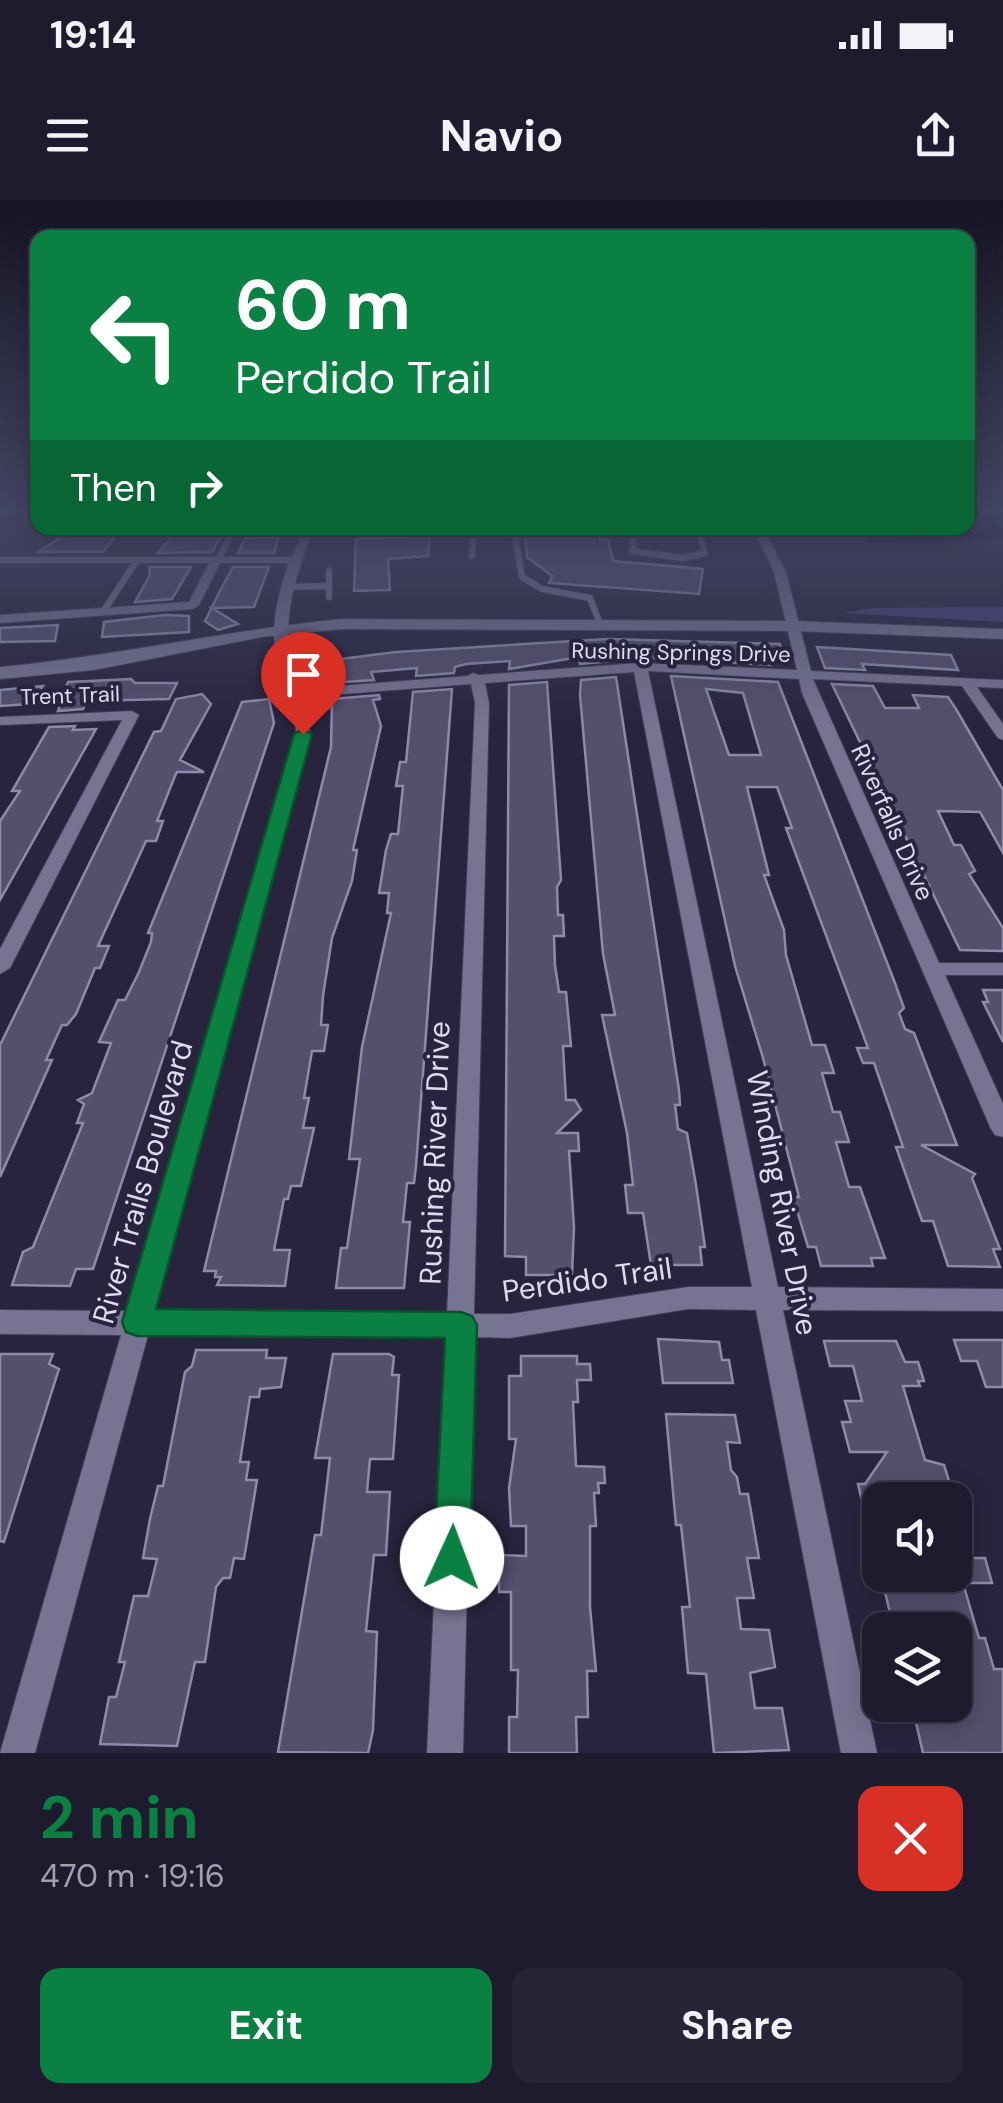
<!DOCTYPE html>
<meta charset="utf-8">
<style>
body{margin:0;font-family:"DM Sans",sans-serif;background:#262436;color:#f1f3f6;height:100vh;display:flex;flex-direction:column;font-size:38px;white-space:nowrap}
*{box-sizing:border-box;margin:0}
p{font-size:32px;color:#a1a1aa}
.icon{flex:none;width:55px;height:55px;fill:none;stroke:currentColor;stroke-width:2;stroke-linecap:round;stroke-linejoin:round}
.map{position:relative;height:1553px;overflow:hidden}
.sheet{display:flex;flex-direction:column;background:#1e1b2e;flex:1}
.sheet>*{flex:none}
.banner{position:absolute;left:30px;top:30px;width:945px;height:305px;border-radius:20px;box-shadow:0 5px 25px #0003,0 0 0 2px #3c394a;background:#0b8043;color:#fff;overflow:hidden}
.fabs{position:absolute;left:862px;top:1282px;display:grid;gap:20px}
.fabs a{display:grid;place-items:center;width:110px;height:110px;border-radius:20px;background:#1e1b2e;box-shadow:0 5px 25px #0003,0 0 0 2px #3c394a;font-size:50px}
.pin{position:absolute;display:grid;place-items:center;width:85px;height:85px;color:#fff;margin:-102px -42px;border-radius:50% 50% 50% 0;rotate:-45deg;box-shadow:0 0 10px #0007}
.pin .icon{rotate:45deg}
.me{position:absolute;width:110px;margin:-55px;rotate:2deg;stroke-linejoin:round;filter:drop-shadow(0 0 8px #0008)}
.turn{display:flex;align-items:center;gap:35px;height:210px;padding:0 40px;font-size:45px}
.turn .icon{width:130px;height:130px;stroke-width:2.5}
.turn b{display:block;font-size:70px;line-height:85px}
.then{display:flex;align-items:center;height:95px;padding:0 40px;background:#0003;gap:20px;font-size:38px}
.round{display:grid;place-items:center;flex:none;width:105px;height:105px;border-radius:20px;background:#262436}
.headline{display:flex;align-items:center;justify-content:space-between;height:170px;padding:0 40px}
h1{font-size:60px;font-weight:700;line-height:75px;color:#0b8043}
.button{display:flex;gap:20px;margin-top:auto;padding:20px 40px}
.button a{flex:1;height:115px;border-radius:20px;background:#0b8043;color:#fff;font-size:40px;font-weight:700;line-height:115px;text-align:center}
.button a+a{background:#262436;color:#f1f3f6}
.status{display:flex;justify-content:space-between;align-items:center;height:70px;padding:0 50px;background:#1e1b2e;direction:ltr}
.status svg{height:28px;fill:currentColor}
header{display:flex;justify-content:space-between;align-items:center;height:130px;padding:0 40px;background:#1e1b2e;font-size:45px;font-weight:700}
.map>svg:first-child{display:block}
</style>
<div class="status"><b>19:14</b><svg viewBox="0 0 49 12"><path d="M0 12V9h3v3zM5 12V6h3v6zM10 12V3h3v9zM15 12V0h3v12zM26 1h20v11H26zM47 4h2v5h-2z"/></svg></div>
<header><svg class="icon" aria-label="menu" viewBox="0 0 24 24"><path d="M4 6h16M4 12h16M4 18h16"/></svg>Navio<svg class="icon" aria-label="share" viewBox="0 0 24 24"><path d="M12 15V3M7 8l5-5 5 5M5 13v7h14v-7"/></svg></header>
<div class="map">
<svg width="1003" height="1553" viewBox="0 0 1003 1553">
<rect width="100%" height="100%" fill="#28243e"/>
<!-- green -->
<path fill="#463d72" d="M 1003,407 L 1003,422 L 843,413 L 874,408 Z"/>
<!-- water -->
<path fill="#0f012c" d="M 968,309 L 1003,309 L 1003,339 L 865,343 L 867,328 L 968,328 Z"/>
<!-- building -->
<path fill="#534f6c" stroke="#8d8aaa" stroke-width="2.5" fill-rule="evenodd" d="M 76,328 L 122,328 L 103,352 L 38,352 Z
M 179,328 L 226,328 L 212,352 L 158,353 Z
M 525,330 L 599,334 L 600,340 L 608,340 L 613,361 L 703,369 L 699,394 L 549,383 L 552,376 L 527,357 Z
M 430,335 L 428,356 L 388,359 L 390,390 L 354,391 L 356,339 Z
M 279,337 L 274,353 L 238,353 L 245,338 Z
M 149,367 L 191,367 L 172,399 L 135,402 L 150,375 Z
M 233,367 L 269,367 L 254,407 L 212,408 L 238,424 L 218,430 L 205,421 L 221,389 Z
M 165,415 L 189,416 L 189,432 L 102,437 L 104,422 Z
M 58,425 L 55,441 L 0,442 L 0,428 Z
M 607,439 L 780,444 L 782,461 L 769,460 L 771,465 L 613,456 L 614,461 L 580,464 L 579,457 L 509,469 L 510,461 L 466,464 L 455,467 L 454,473 L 416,476 L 417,468 L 371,472 L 374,480 L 329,483 L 327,476 L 318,477 L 316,462 L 396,452 Z
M 817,447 L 951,455 L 958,470 L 862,464 L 865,470 L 825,468 Z
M 671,476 L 778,482 L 895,783 L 904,808 L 899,813 L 905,829 L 914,833 L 957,945 L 921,945 L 975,974 L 972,978 L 1000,1049 L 993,1049 L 1000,1067 L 948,1066 L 933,1021 L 922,1021 L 896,947 L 903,947 L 874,863 L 863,863 L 857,848 L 868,848 L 786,628 L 792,628 L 777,587 L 747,587 L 769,675 L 764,675 L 784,730 L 786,755 L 812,845 L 825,845 L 834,873 L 822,873 L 833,912 L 840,912 L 849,942 L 836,942 L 849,987 L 860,987 L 885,1058 L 871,1058 L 873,1066 L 821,1066 L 816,1047 L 808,1047 L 793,997 L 799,997 L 763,858 L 735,766 ZM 706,489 L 743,493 L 761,555 L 729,555 Z
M 616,477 L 679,890 L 680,905 L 675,905 L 678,929 L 687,933 L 696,985 L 705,1047 L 700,1047 L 702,1065 L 651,1065 L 643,1013 L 628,1013 L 625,985 L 633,985 L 627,933 L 602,815 L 615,815 L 603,754 L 580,495 L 581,480 Z
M 131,479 L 135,483 L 177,483 L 169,499 L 87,501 L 83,509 L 58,511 L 68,482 Z
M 547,482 L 561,680 L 557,687 L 558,715 L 563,715 L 564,736 L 554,736 L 555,765 L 559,792 L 566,792 L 571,846 L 563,846 L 566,900 L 575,900 L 581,910 L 557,933 L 578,933 L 579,951 L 569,951 L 574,1027 L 572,1075 L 526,1075 L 526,1057 L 505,1056 L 509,485 Z
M 832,484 L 873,486 L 885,508 L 919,508 L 913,495 L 948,497 L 956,509 L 1003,590 L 1003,653 L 980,612 L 938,611 L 954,645 L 961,645 L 975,671 L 969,674 L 1003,728 L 1003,751 L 960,750 Z
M 43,486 L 30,504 L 0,506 L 0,490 Z
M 452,489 L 416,966 L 414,983 L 407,983 L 403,1022 L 410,1022 L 404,1088 L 336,1088 L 341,1048 L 347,1048 L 360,959 L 349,959 L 362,847 L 391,713 L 387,713 L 389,693 L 379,693 L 386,650 L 391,634 L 398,634 L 403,586 L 396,586 L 400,562 L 406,562 L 413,492 Z
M 202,494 L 211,504 L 180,560 L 204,572 L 177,572 L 175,576 L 157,621 L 163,621 L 156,641 L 146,641 L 98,746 L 109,746 L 100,768 L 95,768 L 76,814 L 67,825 L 62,825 L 46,860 L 52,860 L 0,977 L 0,845 L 154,532 L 161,531 L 176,499 Z
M 379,495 L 380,499 L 373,500 L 381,526 L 353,650 L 357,650 L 352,681 L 332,738 L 323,796 L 321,825 L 328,825 L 324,851 L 312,851 L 304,898 L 309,898 L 303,928 L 314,928 L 301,986 L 291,986 L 288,999 L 284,999 L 274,1050 L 290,1050 L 285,1086 L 217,1085 L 221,1077 L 215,1077 L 216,1071 L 204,1071 L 331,547 L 332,499 Z
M 269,499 L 274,523 L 93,1069 L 76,1069 L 70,1086 L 12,1085 L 23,1052 L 33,1047 L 83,923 L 77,923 L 84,904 L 78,900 L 92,893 L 111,843 L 99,842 L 118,800 L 125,800 L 139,772 L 151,742 L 152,733 L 148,733 L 242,502 Z
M 75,526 L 73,530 L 96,529 L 0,700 L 0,621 L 20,591 L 12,591 L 49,527 Z
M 983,790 L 1003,790 L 1003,842 L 983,802 L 988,802 Z
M 658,1139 L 719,1142 L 722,1160 L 729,1160 L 733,1183 L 663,1183 Z
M 954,1140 L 1003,1140 L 1003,1187 L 986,1187 L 977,1161 L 961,1161 Z
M 824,1141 L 896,1141 L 905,1162 L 918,1162 L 924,1181 L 918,1181 L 920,1186 L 903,1186 L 925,1260 L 944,1265 L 955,1300 L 880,1300 L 880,1314 L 865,1314 L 858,1284 L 865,1284 L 887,1252 L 850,1252 L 842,1222 L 851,1222 L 845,1201 L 862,1201 L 853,1166 L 830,1166 Z
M 196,1150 L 267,1150 L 266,1158 L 286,1158 L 281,1187 L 260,1189 L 259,1197 L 250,1197 L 240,1262 L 249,1262 L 246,1280 L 257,1280 L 244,1359 L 234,1358 L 230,1378 L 223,1378 L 216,1387 L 205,1462 L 195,1462 L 177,1546 L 100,1544 L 109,1497 L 116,1497 L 125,1462 L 119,1462 L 134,1396 L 148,1396 L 157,1359 L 143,1358 L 150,1319 L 158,1286 L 163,1286 L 185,1172 L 192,1166 Z
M 0,1154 L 53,1154 L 49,1164 L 59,1169 L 4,1342 L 0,1341 Z
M 333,1154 L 389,1154 L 394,1157 L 392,1175 L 399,1175 L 393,1259 L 370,1259 L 367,1292 L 390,1292 L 386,1355 L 374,1355 L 366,1431 L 377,1432 L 373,1530 L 368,1553 L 278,1552 L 315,1335 L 321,1335 L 330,1258 L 315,1258 Z
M 521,1156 L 577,1156 L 577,1164 L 590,1164 L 591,1180 L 577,1180 L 578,1202 L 573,1202 L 576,1266 L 604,1267 L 605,1283 L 598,1283 L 599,1293 L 594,1293 L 596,1326 L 590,1326 L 590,1407 L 596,1471 L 587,1471 L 588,1517 L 576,1517 L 577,1553 L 509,1553 L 509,1517 L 517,1517 L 518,1470 L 511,1470 L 511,1392 L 499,1392 L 499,1355 L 526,1356 L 526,1326 L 511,1326 L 509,1288 L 516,1239 L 509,1239 L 509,1176 L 521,1176 Z
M 666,1214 L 735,1215 L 740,1243 L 727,1242 L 731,1270 L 737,1277 L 740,1294 L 748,1294 L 759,1358 L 747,1358 L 754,1398 L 737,1398 L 741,1429 L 769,1430 L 775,1467 L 750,1473 L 755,1508 L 782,1508 L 789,1550 L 714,1553 L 706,1474 L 688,1473 L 682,1407 L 690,1407 L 681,1325 L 676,1325 Z
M 959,1314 L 972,1358 L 985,1358 L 992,1383 L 963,1383 L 979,1438 L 985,1438 L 994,1469 L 1003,1469 L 1003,1553 L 923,1553 L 912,1505 L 955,1505 L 955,1430 L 894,1430 L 881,1375 L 955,1375 L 955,1315 Z"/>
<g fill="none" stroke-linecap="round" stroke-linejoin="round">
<!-- service casing -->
<g stroke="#423e54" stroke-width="8">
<path id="service" d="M 514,328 L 522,377 L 542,389 L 590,398 L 600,424
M 633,328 L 632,351 L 683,358 L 705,353 L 698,328
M 308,329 L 514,328
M 472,356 L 473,328
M 218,360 L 234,328
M 329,371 L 329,397
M 287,387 L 329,386
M 103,412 L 137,360"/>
</g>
<!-- minor casing -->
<g stroke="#423e54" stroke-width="2">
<path id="minor" d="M 304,328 L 314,328 C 293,382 276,432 300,489 L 467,476 L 473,473 L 479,475 L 640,463 L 797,470 L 774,372 L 753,328 L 763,328 L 786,372 L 811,471 L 1003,480 L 1003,488 L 977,487 L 1003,524 L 1003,540 L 998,538 L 962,486 L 813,479 L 939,763 L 1003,763 L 1003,775 L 945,775 L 1003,904 L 1003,937 L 995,935 L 991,929 L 802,493 L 799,479 L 648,471 L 778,1087 L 1003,1089 L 1003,1111 L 783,1110 L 877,1553 L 841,1553 L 756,1110 L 688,1109 L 510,1138 L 473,1137 L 463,1553 L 427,1553 L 446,1137 L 148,1135 L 35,1553 L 0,1553 L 121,1135 L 0,1134 L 0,1110 L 127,1111 L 296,534 C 296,511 287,494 280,473 C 268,435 276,399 289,363 L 220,363 L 199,405 L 193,409 L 0,423 L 0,415 L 189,402 L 209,363 L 0,363 L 0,357 L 292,357 ZM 634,472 L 752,1087 L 688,1087 L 510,1114 L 474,1114 L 489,503 L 485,483 ZM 471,484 L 475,503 L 447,1114 L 154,1112 L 310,534 L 304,497 Z
M 132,511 L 139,515 L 10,768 L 0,774 L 0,749 L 122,520 L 0,525 L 0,517 Z"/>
</g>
<!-- secondary casing -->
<g stroke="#423e54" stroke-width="2">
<path id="secondary" d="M 342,419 L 793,421 L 1003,429 L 1003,439 L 793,431 L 342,429 L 262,437 L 94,470 L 0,479 L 0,467 C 115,456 227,430 342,419 Z"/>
</g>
<!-- service -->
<use href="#service" stroke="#777392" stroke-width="6"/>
<!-- minor -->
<use href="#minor" fill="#777392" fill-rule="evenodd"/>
<!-- secondary -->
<use href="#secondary" fill="#777392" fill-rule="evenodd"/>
</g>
<!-- sky -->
<linearGradient id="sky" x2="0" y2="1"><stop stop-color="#161422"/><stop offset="0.59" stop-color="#424563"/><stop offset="1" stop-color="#424563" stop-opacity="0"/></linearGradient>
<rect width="1003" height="526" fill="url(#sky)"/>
<!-- route -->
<path fill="#0b8043" stroke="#07532c" stroke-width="2.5" d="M 303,529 L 312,534 L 156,1109 L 461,1112 L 472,1116 L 477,1125 L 470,1358 L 465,1371 L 452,1377 L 439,1371 L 434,1358 L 445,1138 L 137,1136 L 126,1132 L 122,1122 L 294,534 Z"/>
<g text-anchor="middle" stroke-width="8" stroke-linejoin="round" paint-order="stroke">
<!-- far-street labels -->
<g font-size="22" fill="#dddbed" stroke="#28243e">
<text transform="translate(681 452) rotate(1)" y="8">Rushing Springs Drive</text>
<text transform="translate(70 495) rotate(-2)" y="8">Trent Trail</text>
</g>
<!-- street labels -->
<g font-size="25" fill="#dddbed" stroke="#28243e">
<text transform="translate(893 622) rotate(66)" y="9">Riverfalls Drive</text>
</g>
<!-- near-street labels -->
<g font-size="30" fill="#dddbed" stroke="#28243e">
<text transform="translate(435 953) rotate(-88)" y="10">Rushing River Drive</text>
<text transform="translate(143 982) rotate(-74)" y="10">River Trails Boulevard</text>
<text transform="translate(782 1003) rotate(79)" y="10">Winding River Drive</text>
<text transform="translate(587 1080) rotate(-8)" y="10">Perdido Trail</text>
</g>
</g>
</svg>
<div class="fabs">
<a><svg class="icon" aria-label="sound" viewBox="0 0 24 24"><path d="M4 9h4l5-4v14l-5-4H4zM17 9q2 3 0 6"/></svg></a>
<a><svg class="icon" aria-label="layers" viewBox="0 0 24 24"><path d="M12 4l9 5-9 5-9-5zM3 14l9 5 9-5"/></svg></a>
</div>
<div class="pin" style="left:303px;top:534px;background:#d93025"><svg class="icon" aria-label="arrive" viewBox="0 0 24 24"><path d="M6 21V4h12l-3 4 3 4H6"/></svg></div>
<svg class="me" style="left:452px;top:1358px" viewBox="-20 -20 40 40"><circle r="19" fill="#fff"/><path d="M0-13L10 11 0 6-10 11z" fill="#0b8043"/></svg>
<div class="banner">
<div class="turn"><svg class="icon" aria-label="left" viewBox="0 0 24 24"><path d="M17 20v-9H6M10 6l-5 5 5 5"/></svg><div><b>60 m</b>Perdido Trail</div></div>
<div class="then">Then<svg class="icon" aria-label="right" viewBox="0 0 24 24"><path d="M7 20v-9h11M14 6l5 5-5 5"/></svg></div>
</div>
</div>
<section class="sheet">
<div class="headline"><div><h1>2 min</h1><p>470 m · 19:16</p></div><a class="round" style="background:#d93025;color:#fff"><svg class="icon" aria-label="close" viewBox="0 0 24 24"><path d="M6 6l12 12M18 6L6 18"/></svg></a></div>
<div class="button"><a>Exit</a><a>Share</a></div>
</section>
